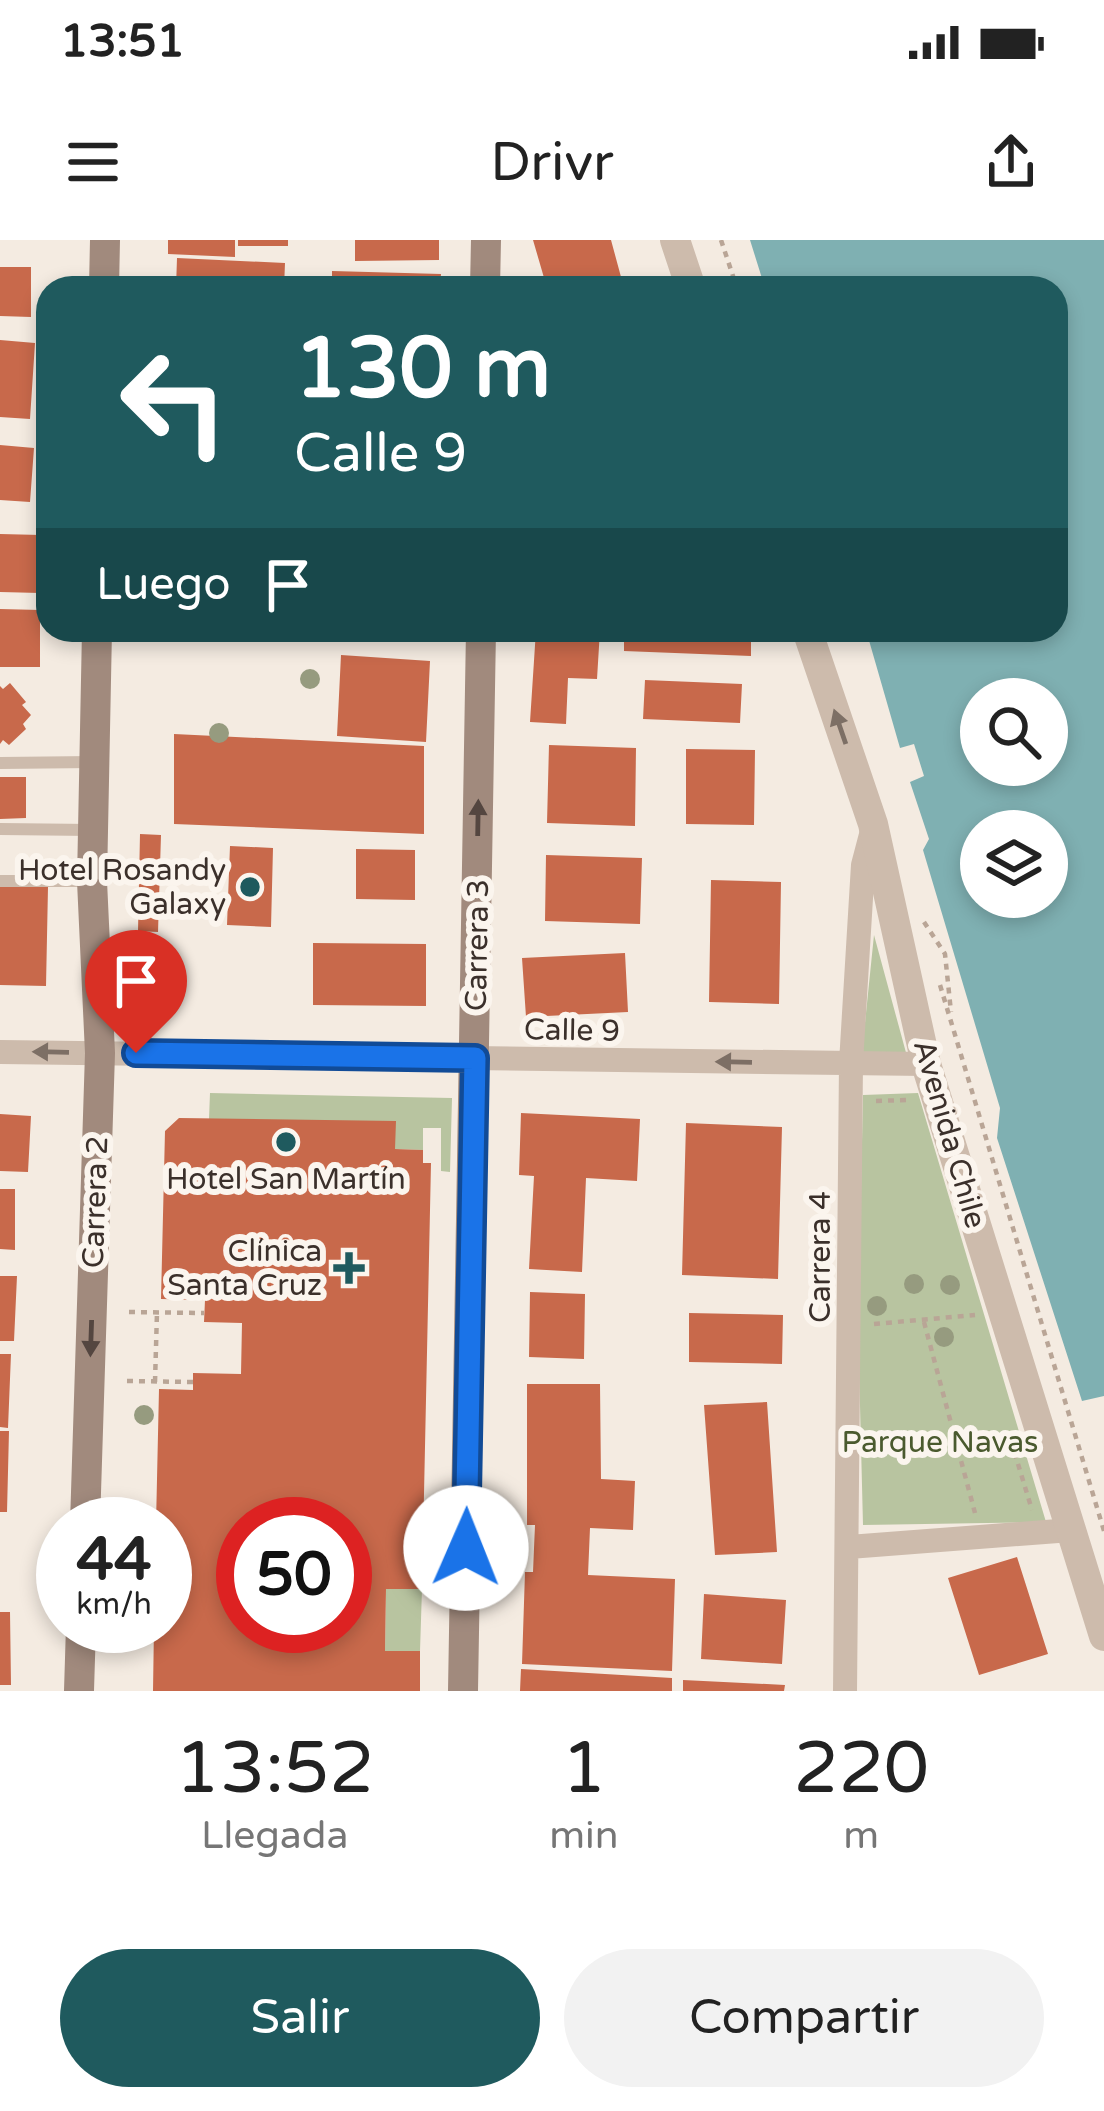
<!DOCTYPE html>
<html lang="es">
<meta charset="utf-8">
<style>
body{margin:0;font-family:"Varela Round",sans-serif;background:#f2f2f2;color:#222;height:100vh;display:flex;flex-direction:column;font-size:45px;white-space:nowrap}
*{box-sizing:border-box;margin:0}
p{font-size:39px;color:#767676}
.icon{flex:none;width:66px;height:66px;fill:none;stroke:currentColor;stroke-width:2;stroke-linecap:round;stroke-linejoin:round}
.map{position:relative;height:1451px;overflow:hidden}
.details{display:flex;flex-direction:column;background:#fff;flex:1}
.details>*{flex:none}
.guide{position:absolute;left:36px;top:36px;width:1032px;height:366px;border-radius:36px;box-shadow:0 6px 18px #0003;background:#1f5a5e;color:#fff;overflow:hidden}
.controls{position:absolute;left:960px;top:438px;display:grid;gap:24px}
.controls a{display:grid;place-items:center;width:108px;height:108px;border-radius:50%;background:#fff;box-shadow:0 6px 18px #0003;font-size:60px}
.speed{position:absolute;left:36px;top:1257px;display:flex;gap:24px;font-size:60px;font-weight:700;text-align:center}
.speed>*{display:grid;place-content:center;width:156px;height:156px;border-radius:50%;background:#fff;box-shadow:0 6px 18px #0003;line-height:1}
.speed small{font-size:30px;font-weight:400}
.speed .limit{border:18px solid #d22;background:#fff;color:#111}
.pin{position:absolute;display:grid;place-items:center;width:102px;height:102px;color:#fff;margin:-123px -51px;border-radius:50% 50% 50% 0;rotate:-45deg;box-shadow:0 0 12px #0007}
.pin .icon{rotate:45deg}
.me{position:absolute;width:132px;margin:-66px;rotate:1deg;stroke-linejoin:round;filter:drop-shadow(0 0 9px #0008)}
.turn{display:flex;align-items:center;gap:42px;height:252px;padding:0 60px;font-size:54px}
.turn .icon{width:156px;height:156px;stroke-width:2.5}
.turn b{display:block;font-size:84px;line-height:102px}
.then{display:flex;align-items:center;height:114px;padding:0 60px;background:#0003;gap:24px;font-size:45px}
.eta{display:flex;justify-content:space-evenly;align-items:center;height:204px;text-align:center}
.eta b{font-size:72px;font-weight:600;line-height:84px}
.action{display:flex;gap:24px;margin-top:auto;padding:24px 60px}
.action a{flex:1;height:138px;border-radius:72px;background:#1f5a5e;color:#fff;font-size:48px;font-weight:600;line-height:138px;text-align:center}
.action a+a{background:#f2f2f2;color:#222}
.status{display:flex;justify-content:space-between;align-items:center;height:84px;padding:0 60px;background:#fff;direction:ltr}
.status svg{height:33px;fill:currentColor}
header{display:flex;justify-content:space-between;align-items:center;height:156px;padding:0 60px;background:#fff;font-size:54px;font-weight:600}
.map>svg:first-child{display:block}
</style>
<div class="status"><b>13:51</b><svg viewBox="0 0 49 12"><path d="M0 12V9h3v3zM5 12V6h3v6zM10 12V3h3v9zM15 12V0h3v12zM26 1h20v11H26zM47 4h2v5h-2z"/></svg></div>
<header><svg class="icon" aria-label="menu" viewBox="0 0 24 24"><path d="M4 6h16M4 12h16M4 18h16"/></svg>Drivr<svg class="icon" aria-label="share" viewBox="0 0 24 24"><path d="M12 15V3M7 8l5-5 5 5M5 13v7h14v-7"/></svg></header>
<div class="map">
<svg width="1104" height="1451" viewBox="0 0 1104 1451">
<rect width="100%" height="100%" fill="#f4ebe1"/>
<!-- green -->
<path fill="#b8c4a0" d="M 874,695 L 908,820 L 861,822 Z
M 210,853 L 452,858 L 450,932 L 441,931 L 441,888 L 423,888 L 423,910 L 395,909 L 209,879 Z
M 918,853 L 1046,1282 L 863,1285 L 858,1086 L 863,855 Z
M 386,1349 L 422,1349 L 420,1411 L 385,1411 Z"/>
<!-- water -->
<path fill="#7fb0b2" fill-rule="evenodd" d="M 750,0 L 1104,0 L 1104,1156 L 1082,1161 L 997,898 L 1000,868 L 923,610 L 929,599 L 910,542 L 924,536 L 914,504 L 900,508 L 866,390 L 1056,390 L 1056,48 L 765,48 ZM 981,459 L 1047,459 L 1047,525 L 981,525 ZM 981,591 L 1047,591 L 1047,657 L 981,657 Z"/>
<!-- building -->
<path fill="#c8694b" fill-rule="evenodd" d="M 168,0 L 235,0 L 235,17 L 168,14 Z
M 238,0 L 288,0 L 288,6 L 238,6 Z
M 355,0 L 439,0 L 439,20 L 355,21 Z
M 533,0 L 611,0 L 624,48 L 547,48 Z
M 177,18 L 285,23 L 284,48 L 176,48 Z
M 0,27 L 31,27 L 31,77 L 0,76 Z
M 332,31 L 441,34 L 440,48 L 332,48 Z
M 0,100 L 35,103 L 30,179 L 0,177 Z
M 0,205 L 34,208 L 30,262 L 0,260 Z
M 0,294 L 41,295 L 40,353 L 0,352 Z
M 0,369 L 40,370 L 40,427 L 0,427 Z
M 171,390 L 274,390 L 274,396 L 171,395 Z
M 536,390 L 600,390 L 597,439 L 568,438 L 566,484 L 530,482 Z
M 624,390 L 751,390 L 751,416 L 624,411 Z
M 341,415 L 430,421 L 426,502 L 337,496 Z
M 645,440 L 742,444 L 740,483 L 643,479 Z
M 10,443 L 26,462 L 22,465 L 31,475 L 23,484 L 26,489 L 9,505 L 3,500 L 0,504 L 0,446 L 3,449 Z
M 174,494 L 424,506 L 424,594 L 174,584 Z
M 549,505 L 636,508 L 635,586 L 547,583 Z
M 686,509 L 755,510 L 754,585 L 686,584 Z
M 0,537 L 26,537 L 26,578 L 0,579 Z
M 140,594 L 161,595 L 158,692 L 138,691 Z
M 230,606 L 273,608 L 271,687 L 227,685 Z
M 356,609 L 415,610 L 415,660 L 356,659 Z
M 546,615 L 642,618 L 640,684 L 545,681 Z
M 711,640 L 781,642 L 779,764 L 709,762 Z
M 0,645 L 48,647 L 46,746 L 0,745 Z
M 313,703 L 426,704 L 426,766 L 313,765 Z
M 625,713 L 628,772 L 526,777 L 522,718 Z
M 521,873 L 640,879 L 637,941 L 586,938 L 582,1032 L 529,1029 L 534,936 L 519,935 Z
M 0,874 L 31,876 L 28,932 L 0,931 Z
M 179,878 L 396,881 L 395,909 L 423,910 L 423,923 L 431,923 L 422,1349 L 386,1349 L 385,1411 L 420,1411 L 420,1451 L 153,1451 L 154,1386 L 165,1386 L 165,1284 L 156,1284 L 159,1149 L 193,1150 L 193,1133 L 241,1134 L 242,1083 L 204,1082 L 205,1060 L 161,1059 L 165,891 ZM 243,1284 L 345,1284 L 345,1386 L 243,1386 Z
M 686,883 L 782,887 L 778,1039 L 682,1035 Z
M 0,949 L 15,949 L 15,1010 L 0,1009 Z
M 0,1036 L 17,1036 L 14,1101 L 0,1101 Z
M 530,1052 L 585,1054 L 584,1119 L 529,1117 Z
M 689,1073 L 783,1075 L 782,1124 L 689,1122 Z
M 0,1114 L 11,1114 L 8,1188 L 0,1187 Z
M 527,1144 L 600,1144 L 601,1239 L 635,1241 L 633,1290 L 590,1288 L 588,1335 L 675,1339 L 672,1431 L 522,1424 L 525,1332 L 533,1332 L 535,1285 L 527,1285 Z
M 767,1162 L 777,1312 L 715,1315 L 704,1165 Z
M 0,1191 L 9,1191 L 7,1272 L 0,1272 Z
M 1017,1317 L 1048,1414 L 979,1435 L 948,1338 Z
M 704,1354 L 786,1360 L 782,1424 L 701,1419 Z
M 0,1372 L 10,1372 L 11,1445 L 0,1445 Z
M 521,1429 L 672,1438 L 672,1451 L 520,1451 Z
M 683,1440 L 785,1445 L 784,1451 L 683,1451 Z"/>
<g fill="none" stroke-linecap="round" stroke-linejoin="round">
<!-- path -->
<path stroke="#b9a596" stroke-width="4.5" stroke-dasharray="6 6" stroke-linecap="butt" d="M 721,0 L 737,48
M 924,682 L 945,714 L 951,772
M 940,745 L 1104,1291
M 876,861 L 906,860
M 129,1072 L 204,1073
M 924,1082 L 975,1273
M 874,1084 L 975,1075
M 127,1141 L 193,1142
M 155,1142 L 157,1072
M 1011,1201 L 1032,1270"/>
<!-- service -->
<path stroke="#cdbbac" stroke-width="12" d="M 0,523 L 93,522
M 0,589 L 92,590
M 0,641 L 91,641"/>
<!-- minor -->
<path stroke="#cdbbac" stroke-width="24" d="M 0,812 L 926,824
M 849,1307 L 1071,1290
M 845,1451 L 851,823 L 863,625 L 873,587"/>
<!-- tertiary -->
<path stroke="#cdbbac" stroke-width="30" d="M 675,0 L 691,48
M 807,390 L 873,584 L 926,824 L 1104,1396"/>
<!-- secondary -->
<path stroke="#a18a7d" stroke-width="30" d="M 104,48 L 105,0
M 485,48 L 486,0
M 85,1284 L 100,813 L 92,641 L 97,390
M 79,1451 L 81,1386
M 463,1451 L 481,390"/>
</g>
<!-- trees -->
<g fill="#969b7f">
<circle cx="310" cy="439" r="10"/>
<circle cx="219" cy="493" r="10"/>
<circle cx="914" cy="1044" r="10"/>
<circle cx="950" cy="1045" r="10"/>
<circle cx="877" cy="1066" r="10"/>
<circle cx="944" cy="1097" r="10"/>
<circle cx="144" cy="1175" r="10"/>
</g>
<!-- one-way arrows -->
<defs><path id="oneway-solid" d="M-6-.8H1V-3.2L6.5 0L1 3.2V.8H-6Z" transform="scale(3)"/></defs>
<g fill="#7d6f65">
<use href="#oneway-solid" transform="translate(840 487) rotate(-109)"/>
<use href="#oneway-solid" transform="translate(51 812) rotate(-179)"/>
<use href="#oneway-solid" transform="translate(734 822) rotate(-179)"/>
</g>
<g fill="#544640">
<use href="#oneway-solid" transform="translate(478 578) rotate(-89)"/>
<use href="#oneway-solid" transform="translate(91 1098) rotate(92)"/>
</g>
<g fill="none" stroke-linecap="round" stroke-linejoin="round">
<!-- route casing -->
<g stroke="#114b97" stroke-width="30">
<path id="route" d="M 136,813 L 475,818 L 466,1308"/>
</g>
<!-- route -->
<use href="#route" stroke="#1a73e8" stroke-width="21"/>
</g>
<!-- markers -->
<g fill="#1f5a5e" stroke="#fbf5ee" stroke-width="4.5">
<circle cx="250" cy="647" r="12"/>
<circle cx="286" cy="902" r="12"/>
<path d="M343 1010h12v12h12v12h-12v12h-12v-12h-12v-12h12z"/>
</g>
<g text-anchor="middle" stroke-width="12" stroke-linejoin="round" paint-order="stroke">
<!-- poi labels -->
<g font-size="30" fill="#3b302b" stroke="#fbf5ee" text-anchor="end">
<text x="226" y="640">Hotel Rosandy<tspan x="226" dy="34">Galaxy</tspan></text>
<text x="286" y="949" text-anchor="middle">Hotel San Martín</text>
<text x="322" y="1021">Clínica<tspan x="322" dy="34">Santa Cruz</tspan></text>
</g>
<!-- street labels -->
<g font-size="30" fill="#3b302b" stroke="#fbf5ee">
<text transform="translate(477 705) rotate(-89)" y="10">Carrera 3</text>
<text transform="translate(572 790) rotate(1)" y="10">Calle 9</text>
<text transform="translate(950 894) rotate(74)" y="10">Avenida Chile</text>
<text transform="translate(95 962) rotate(-88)" y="10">Carrera 2</text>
<text transform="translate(820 1017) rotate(-90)" y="10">Carrera 4</text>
</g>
<!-- park labels -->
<g font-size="30" fill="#4a5a2e" stroke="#fbf5ee">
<text x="940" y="1212">Parque Navas</text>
</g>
</g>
</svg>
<div class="controls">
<a><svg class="icon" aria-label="search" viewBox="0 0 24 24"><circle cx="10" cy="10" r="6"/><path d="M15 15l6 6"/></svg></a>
<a><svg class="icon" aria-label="layers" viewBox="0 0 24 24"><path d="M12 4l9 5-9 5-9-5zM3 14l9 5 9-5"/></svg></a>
</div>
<div class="speed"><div>44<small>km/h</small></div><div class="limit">50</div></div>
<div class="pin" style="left:136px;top:813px;background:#d93025"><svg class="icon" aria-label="arrive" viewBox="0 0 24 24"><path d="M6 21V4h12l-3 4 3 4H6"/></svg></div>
<svg class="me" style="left:466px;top:1308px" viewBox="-20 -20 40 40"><circle r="19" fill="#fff"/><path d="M0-13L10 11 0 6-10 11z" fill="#1a73e8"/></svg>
<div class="guide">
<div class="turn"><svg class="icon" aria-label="left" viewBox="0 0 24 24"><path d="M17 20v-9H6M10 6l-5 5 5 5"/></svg><div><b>130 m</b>Calle 9</div></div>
<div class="then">Luego<svg class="icon" aria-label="arrive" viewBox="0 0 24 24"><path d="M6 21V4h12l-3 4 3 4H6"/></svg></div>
</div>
</div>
<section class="details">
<div class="eta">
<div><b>13:52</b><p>Llegada</p></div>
<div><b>1</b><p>min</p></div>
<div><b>220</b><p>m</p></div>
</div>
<div class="action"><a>Salir</a><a>Compartir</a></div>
</section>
